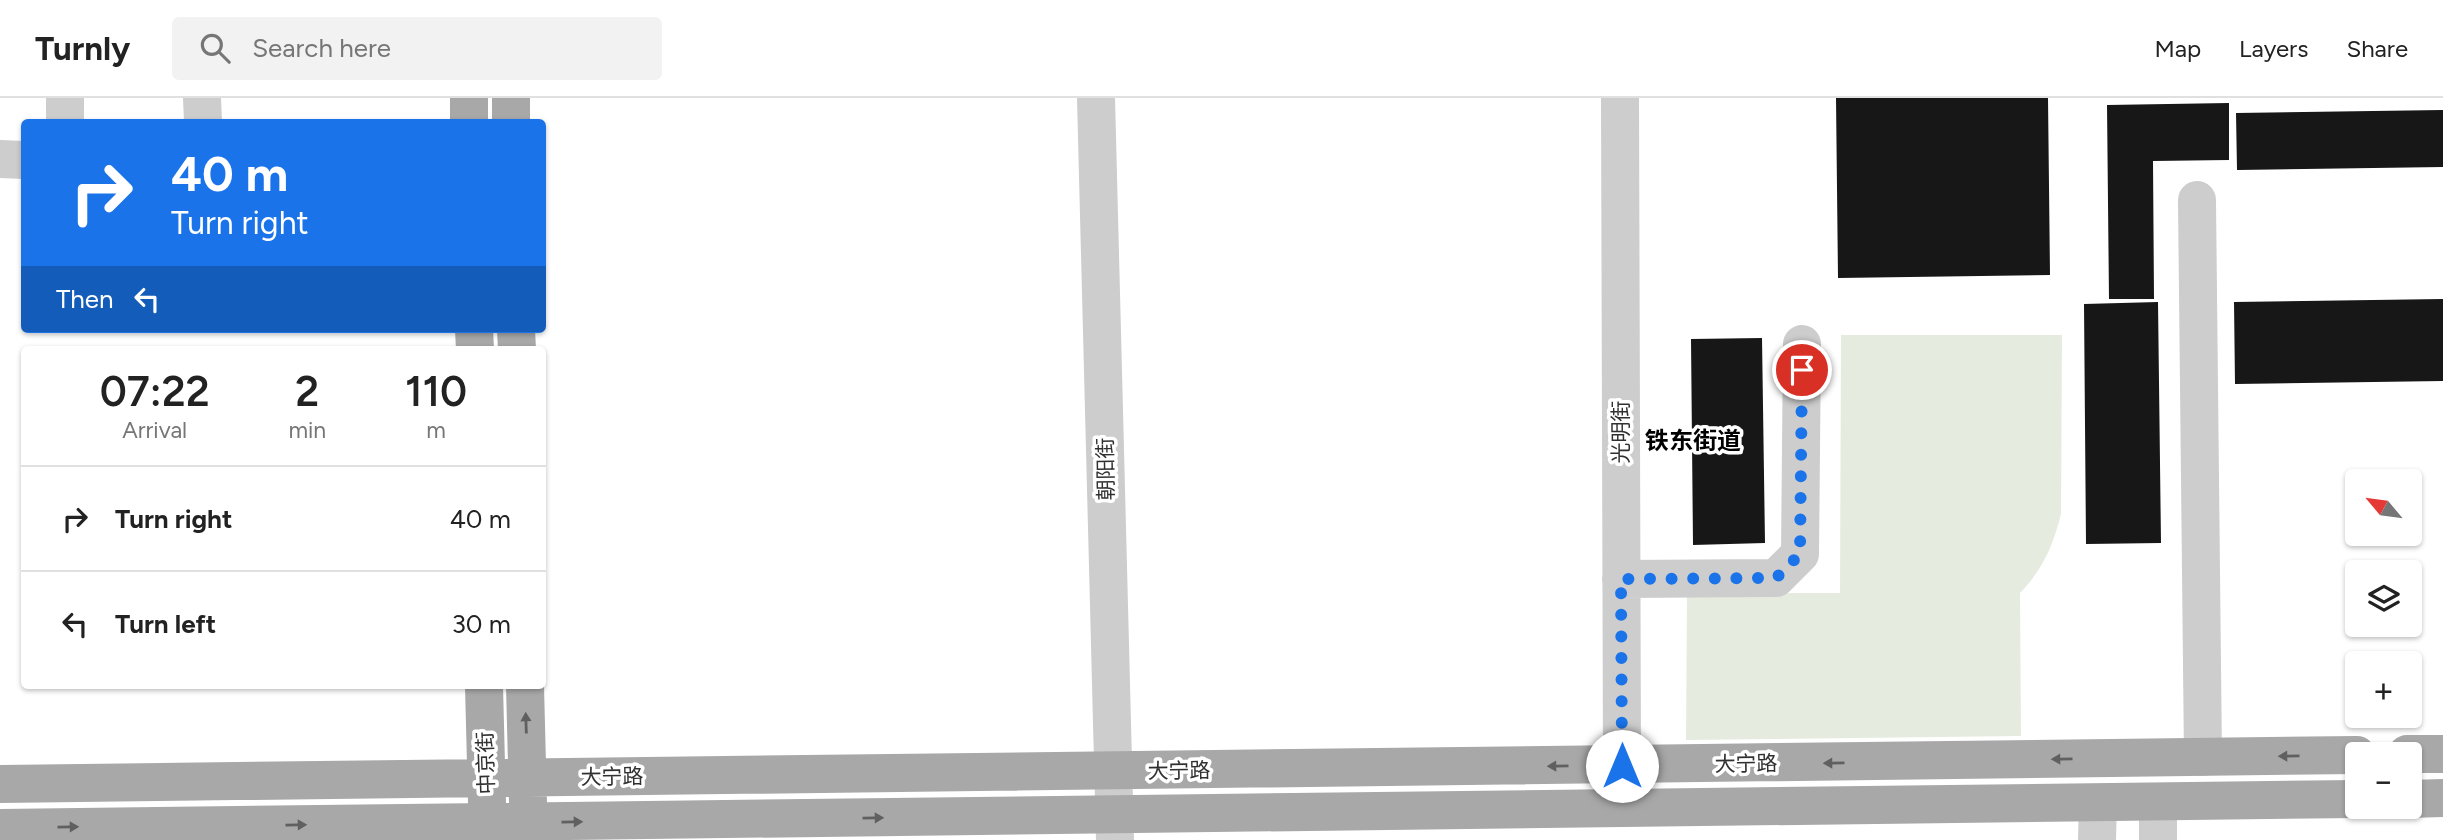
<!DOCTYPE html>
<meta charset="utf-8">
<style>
body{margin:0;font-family:Figtree,"Noto Sans SC",sans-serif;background:#f2f2f2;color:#222;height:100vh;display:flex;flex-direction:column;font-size:26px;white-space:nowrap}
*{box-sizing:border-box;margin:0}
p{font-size:23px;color:#767676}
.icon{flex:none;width:38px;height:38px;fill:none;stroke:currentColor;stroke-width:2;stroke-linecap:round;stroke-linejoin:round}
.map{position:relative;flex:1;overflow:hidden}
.sheet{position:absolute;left:21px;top:248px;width:525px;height:343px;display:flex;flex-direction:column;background:#fff;border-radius:7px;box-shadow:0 2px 5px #0004}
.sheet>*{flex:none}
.top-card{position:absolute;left:21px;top:21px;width:525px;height:214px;border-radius:7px;box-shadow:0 2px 5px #0004;background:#1a73e8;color:#fff;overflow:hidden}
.needle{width:46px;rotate:299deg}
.fabs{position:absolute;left:2345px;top:371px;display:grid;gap:14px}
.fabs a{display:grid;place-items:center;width:77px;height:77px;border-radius:7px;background:#fff;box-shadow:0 2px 5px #0004;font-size:35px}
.pin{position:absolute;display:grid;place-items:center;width:60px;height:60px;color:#fff;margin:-30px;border:4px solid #fff;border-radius:50%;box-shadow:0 2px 7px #0007}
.me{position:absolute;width:77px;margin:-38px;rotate:0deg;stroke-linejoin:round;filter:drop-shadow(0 0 5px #0008)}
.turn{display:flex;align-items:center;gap:24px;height:147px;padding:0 35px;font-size:32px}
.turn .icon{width:91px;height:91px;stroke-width:2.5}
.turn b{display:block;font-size:49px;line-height:60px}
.then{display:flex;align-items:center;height:66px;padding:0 35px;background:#0003;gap:14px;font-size:26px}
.eta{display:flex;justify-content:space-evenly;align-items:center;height:119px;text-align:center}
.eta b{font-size:42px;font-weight:600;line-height:49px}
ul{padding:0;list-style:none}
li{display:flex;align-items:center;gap:21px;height:105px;padding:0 35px;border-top:2px solid #e0e0e0}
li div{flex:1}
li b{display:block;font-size:26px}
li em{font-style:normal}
header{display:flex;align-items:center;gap:42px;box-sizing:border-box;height:98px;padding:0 35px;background:#fff;border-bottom:2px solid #e0e0e0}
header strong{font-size:33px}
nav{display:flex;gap:38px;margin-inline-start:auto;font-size:24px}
.search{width:490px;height:63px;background:#f2f2f2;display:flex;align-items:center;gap:18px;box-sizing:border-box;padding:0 24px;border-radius:7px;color:#767676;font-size:26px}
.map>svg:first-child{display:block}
</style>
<header>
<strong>Turnly</strong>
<div class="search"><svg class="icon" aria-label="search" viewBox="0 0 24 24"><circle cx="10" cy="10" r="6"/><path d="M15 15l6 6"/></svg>Search here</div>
<nav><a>Map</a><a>Layers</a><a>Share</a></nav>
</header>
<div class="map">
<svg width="2443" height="742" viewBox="0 0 2443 742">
<rect width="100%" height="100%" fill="#fff"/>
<!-- green -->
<path fill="#e5ecdf" d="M 1841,237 L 2062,237 L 2061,416 C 2053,448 2043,471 2020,495 L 2021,638 L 1686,642 L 1687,495 L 1840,495 Z"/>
<!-- building -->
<path fill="#171717" d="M 1836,0 L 2048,0 L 2050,177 L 1838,180 Z
M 2229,5 L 2229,62 L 2153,63 L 2154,201 L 2109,201 L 2107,7 Z
M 2443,12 L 2443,69 L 2237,72 L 2236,15 Z
M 2443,201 L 2443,283 L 2235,286 L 2234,204 Z
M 2158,204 L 2161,445 L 2086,446 L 2084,206 Z
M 1762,240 L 1765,445 L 1693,447 L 1691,241 Z"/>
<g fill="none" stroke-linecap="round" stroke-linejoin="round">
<!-- minor -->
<path stroke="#cdcdcd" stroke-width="38" d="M 65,0 L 65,24
M 202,0 L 203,24
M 1096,0 L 1115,742
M 1620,0 L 1622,668
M 0,61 L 24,62
M 2197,102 L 2203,659
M 1621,481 L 1776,480 L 1800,456 L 1802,246
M 2097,742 L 2098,705
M 2158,742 L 2158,704"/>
<!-- major -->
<path stroke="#a8a8a8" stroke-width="38" d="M 469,0 L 469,24
M 511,0 L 511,24
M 474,231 L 475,252
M 516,231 L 517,252
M 484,588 L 487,705
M 525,588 L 528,705
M 2407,656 L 2443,656
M 0,686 L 2357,657
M 2410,701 L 2443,700
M 0,730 L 2357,701"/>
</g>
<!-- one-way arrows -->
<defs><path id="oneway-solid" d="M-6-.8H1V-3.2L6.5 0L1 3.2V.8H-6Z" transform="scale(1.75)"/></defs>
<g fill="#606060">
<use href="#oneway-solid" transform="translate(526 625) rotate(-92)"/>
<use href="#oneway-solid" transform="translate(2289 658) rotate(179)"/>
<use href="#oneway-solid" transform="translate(2062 661) rotate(179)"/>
<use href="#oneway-solid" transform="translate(1834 665) rotate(179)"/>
<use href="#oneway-solid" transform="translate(1558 668) rotate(179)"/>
<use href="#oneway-solid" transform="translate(873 720) rotate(-1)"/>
<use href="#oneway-solid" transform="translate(572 724) rotate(-1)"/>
<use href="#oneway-solid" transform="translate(296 727) rotate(-1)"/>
<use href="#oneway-solid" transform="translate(68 729) rotate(-1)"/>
</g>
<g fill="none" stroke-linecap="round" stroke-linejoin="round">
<!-- route -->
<path stroke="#1a73e8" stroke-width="12" stroke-dasharray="0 21.6" d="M 1622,668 L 1621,481 L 1776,480 L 1800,456 L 1802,272"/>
</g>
<g text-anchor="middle" stroke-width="7" stroke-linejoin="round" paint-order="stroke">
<!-- street labels -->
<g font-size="21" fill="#303030" stroke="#fff">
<text transform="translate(1621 334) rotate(-90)" y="7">光明街</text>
<text transform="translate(1106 371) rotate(-91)" y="7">朝阳街</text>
<text transform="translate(486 665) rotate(-92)" y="7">中京街</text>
<text transform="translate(1746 666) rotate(-1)" y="7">大宁路</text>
<text transform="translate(1179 673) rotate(-1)" y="7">大宁路</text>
<text transform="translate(612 679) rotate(-1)" y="7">大宁路</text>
</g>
<!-- quarter labels -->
<g font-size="24" font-weight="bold" fill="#000" stroke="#fff">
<text x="1693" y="351">铁东街道</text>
</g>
</g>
</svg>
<div class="fabs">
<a><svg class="needle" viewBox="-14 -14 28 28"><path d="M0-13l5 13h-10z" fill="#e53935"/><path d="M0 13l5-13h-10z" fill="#767676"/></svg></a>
<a><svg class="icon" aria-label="layers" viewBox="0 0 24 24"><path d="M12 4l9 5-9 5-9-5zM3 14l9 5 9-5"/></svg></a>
<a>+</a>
<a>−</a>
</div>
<div class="pin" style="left:1802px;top:272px;background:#d93025"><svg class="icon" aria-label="arrive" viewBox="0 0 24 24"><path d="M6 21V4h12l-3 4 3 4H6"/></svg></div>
<svg class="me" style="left:1622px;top:668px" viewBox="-20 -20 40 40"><circle r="19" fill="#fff"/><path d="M0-13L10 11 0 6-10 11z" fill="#1a73e8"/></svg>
<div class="top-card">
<div class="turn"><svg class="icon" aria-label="right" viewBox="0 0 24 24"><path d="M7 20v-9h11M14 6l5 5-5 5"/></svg><div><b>40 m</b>Turn right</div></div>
<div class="then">Then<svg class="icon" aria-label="left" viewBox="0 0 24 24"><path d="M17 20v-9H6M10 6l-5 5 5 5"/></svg></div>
</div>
<section class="sheet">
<div class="eta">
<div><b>07:22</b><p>Arrival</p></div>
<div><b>2</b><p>min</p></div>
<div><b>110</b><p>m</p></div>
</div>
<ul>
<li><svg class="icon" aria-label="right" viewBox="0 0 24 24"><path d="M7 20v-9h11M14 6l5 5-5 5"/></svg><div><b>Turn right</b></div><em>40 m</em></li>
<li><svg class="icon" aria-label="left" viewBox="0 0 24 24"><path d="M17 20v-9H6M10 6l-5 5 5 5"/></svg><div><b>Turn left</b></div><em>30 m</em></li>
</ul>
</section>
</div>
